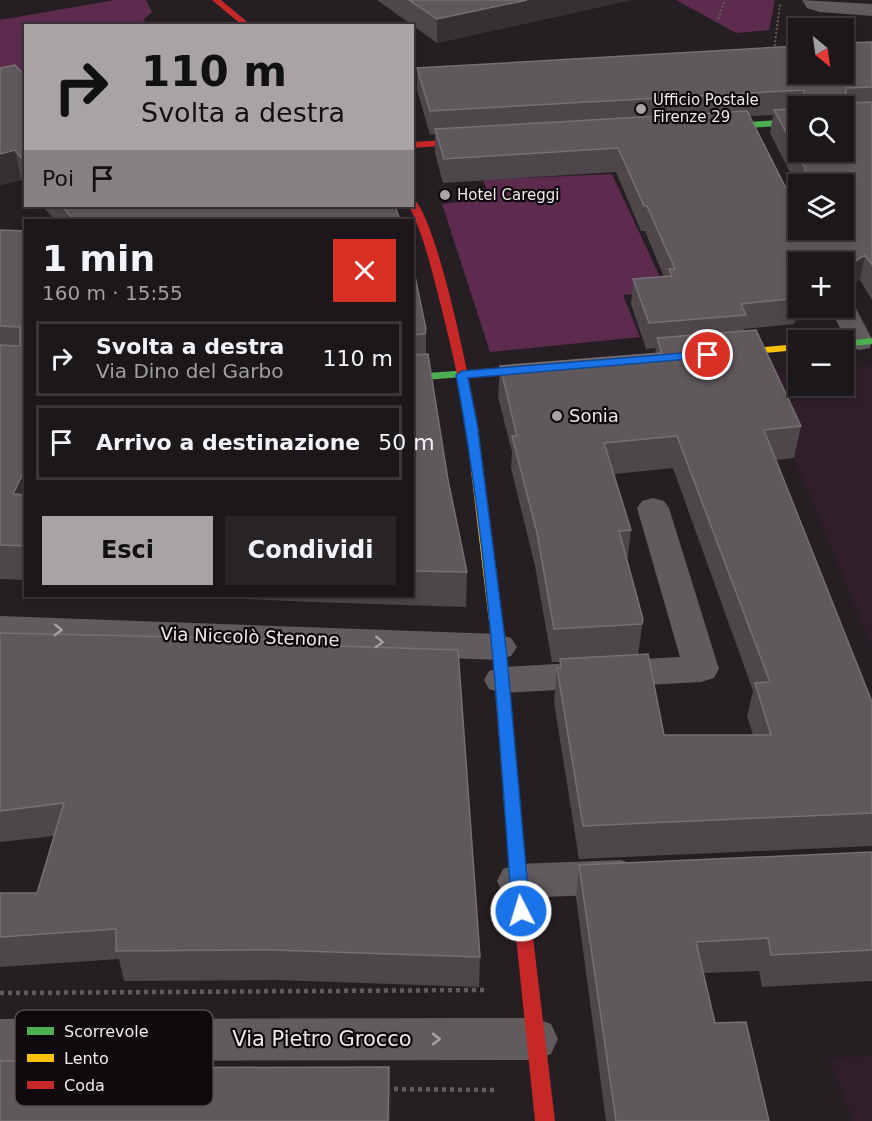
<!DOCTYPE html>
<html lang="it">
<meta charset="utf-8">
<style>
body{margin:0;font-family:"DejaVu Sans",sans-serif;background:#292427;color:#f1f3f6;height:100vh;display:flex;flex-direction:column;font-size:22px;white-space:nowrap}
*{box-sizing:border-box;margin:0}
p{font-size:20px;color:#a09fa2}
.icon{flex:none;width:33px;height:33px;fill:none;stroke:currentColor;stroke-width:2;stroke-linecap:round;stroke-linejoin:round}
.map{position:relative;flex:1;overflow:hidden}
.panel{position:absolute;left:24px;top:219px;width:390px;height:378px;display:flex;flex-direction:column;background:#1c171a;border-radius:0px;box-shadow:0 3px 9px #0003,0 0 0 2px #3a3639}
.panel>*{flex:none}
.banner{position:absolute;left:24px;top:24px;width:390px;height:183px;border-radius:0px;box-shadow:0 3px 9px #0003,0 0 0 2px #3a3639;background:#a9a2a6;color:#111;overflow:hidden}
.needle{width:39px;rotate:151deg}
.controls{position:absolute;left:788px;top:18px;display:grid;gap:12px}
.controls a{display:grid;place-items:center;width:66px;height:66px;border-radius:0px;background:#1c171a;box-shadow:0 3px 9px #0003,0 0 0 2px #3a3639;font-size:30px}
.pin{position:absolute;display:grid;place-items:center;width:51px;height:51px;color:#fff;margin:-26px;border:3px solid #fff;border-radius:50%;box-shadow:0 2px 6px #0007}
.me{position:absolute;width:66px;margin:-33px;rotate:355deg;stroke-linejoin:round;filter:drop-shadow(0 0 4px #0008)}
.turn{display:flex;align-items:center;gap:21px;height:126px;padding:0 18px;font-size:27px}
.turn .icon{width:78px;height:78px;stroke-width:2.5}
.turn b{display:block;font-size:42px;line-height:51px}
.then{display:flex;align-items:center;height:57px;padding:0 18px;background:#0003;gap:12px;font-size:22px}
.round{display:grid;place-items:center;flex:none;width:63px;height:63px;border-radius:0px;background:#292427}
.head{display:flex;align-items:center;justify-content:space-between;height:102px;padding:0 18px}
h1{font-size:36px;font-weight:800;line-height:45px}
.button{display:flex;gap:12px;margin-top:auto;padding:12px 18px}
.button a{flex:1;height:69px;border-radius:0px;background:#a9a2a6;color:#111;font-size:24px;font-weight:800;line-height:69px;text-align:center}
.button a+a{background:#292427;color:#f1f3f6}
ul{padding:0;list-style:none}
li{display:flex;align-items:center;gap:18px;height:75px;margin:0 12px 9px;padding:0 6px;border:3px solid #3a3639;border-radius:0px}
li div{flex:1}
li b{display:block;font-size:22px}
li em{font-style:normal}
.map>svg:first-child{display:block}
</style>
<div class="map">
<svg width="872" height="1121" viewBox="0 0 872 1121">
<rect width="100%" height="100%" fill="#251f23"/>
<!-- built -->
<path fill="#2f1f2a" d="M 872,366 L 872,647 L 794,458 L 757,376 L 798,372 L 798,386 L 843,386 L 843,369 Z
M 872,1056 L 872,1121 L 853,1121 L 829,1058 Z"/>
<!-- green -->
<path fill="#5c2b4e" d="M 115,0 L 146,0 L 152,12 L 143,20 L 151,25 L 26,26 L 25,72 L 0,78 L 0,20 Z
M 676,0 L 775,0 L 769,30 L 736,33 Z
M 612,174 L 667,292 L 623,295 L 640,337 L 490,352 L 442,204 L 490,198 L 483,180 Z"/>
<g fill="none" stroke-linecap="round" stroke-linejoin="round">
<!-- path-far1 -->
<path stroke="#605d5f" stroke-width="2" stroke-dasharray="2 2" stroke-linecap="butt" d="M 718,19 L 725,0
M 774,50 L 780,4"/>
<!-- path -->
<path stroke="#605d5f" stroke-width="4.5" stroke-dasharray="4 4" stroke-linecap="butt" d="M 0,993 L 485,990
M 386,1089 L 495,1090"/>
<!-- street -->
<path fill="#605c5e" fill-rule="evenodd" d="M 802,0 L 872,4 L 872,16 L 820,12 L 807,8 Z
M 843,299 L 852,301 L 872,339 L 870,348 L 860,350 L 850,348 L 830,308 L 843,308 Z
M 653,498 L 664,501 L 669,508 L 719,669 L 714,678 L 701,682 L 502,693 L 489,689 L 484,680 L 489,671 L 502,667 L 680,657 L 637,508 L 642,501 Z
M 0,616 L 499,634 L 511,638 L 517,647 L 511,656 L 499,660 L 0,640 Z
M 621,860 L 636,865 L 642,877 L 636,889 L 621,894 L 518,898 L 503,893 L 497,881 L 503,869 L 518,864 Z
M 535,1018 L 551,1024 L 558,1039 L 551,1054 L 535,1060 L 0,1061 L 0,1019 Z"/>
<!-- fast -->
<path fill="#4caf50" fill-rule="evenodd" d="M 798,119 L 798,125 L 710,130 L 706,127 L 710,124 Z
M 872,338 L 872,344 L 843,347 L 843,341 Z
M 545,365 L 549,366 L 549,370 L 412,381 L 412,374 Z"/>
<!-- slow -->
<path fill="#ffc107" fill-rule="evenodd" d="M 798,344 L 798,350 L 722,357 L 716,354 L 722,351 Z
M 472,424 L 478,428 L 506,647 L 526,879 L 524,884 L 518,886 L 512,884 L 510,879 L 492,647 L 466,428 Z"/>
<!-- jam -->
<path fill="#c62828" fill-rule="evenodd" d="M 212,0 L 221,0 L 252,26 L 243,26 Z
M 479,138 L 484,141 L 482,143 L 412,148 L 412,142 Z
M 412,198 C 436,211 473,394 478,428 L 476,431 L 468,431 L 466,428 C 461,387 451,347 441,306 C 432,272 425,238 409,206 L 412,206 Z
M 518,872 L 524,874 L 526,879 L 555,1121 L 535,1121 L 510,879 L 512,874 Z"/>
</g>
<!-- wall -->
<path fill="#4d474b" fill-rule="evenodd" d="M 377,0 L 631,0 L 437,43 Z
M 872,42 L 872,300 L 860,280 L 798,262 L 798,308 L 794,324 L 744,329 L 744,331 L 801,426 L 794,458 L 776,460 L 872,702 L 872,846 L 579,859 L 554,702 L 557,668 L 559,668 L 560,662 L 552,662 L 535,566 L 511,468 L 512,452 L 498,397 L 500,366 L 655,353 L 656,348 L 646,349 L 631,304 L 633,279 L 664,277 L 645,231 L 641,231 L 616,172 L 443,183 L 435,153 L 435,134 L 430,135 L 417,90 L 417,68 ZM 798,106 L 843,106 L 798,152 ZM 773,115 L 770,133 L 798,188 L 798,184 L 843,184 L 843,230 L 818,230 L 823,238 L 811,238 L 749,116 ZM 673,468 L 753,691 L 747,716 L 753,735 L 664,735 L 638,655 L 643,619 L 627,563 L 631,530 L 614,474 Z
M 0,68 L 26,77 L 26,185 L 21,180 L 0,185 Z
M 42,206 L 396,206 L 400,220 L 55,220 Z
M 0,230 L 26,231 L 26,580 L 0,579 Z
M 412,262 L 426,329 L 426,354 L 448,480 L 467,572 L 466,607 L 312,602 L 184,596 L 412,596 Z
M 0,633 L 310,640 L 311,645 L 480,957 L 479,987 L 276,980 L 124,981 L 119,959 L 0,967 L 0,893 L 37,893 L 54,836 L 0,842 Z
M 872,852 L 872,981 L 762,987 L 759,971 L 703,973 L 715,1023 L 769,1121 L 606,1121 L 576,898 L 579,865 Z"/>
<!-- shaded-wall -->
<path fill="#363034" d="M 527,0 L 631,0 L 437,43 L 437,19 Z
M 15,150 L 21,180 L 0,185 L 0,154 Z
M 865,255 L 860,280 L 843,291 L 843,269 Z
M 798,302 L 798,308 L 819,308 L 794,324 Z
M 26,467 L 26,520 L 13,494 Z
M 389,1067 L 391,1096 L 390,1121 L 388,1121 Z"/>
<!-- building -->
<path fill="#5f585d" stroke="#766f73" stroke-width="1.5" d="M 409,0 L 527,0 L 437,19 Z
M 872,42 L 872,87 L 846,88 L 846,103 L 872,102 L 872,265 L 865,255 L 843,269 L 843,262 L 798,262 L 798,298 L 741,304 L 746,315 L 649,323 L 633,279 L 672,276 L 669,269 L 675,269 L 647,206 L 644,206 L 618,148 L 444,159 L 435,129 L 747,111 L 789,194 L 792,198 L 798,201 L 795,206 L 798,213 L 798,230 L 807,230 L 811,238 L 838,239 L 840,236 L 837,230 L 843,230 L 843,184 L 805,184 L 805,168 L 774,110 L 798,108 L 798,152 L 843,152 L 843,106 L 804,106 L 804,90 L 430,111 L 417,68 L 798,46 L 798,74 L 843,74 L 843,43 Z
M 15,65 L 26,77 L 26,163 L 15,150 L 0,154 L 0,68 Z
M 62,206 L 395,206 L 400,220 L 74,220 Z
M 0,230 L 26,231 L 26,467 L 13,494 L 26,495 L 26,546 L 0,545 L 0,345 L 20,346 L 20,327 L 0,326 Z
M 412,262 L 426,329 L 425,334 L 412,335 Z
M 756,330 L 801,426 L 764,430 L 872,702 L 872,813 L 583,826 L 557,668 L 561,668 L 560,659 L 648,654 L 664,735 L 771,735 L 755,683 L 770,682 L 677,436 L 604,443 L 631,530 L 619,531 L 643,619 L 642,624 L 554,629 L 537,533 L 512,436 L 517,436 L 500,366 L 662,353 L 657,338 Z
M 428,354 L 448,480 L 467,572 L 412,571 L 412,355 Z
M 0,633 L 310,640 L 310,645 L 458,650 L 480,957 L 272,950 L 116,951 L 116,929 L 0,937 L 0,893 L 37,893 L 64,803 L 0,811 Z
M 872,852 L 872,950 L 771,955 L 768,938 L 696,942 L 715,1023 L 746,1022 L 769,1121 L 616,1121 L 579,865 Z
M 0,1061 L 35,1061 L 33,1068 L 389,1067 L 388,1121 L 0,1121 Z"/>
<!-- one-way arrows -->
<defs><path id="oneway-chevron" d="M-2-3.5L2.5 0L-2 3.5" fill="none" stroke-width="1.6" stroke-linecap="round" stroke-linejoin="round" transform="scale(1.5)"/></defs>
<g stroke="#a8a2a6">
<use href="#oneway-chevron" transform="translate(58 630) rotate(2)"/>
<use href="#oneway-chevron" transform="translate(379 642) rotate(2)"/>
<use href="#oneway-chevron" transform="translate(436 1039)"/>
</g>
<!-- route -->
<path fill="#1a73e8" stroke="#114b97" stroke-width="1.5" d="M 708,351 L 714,355 L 712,357 L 468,378 L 477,423 L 506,647 L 530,911 L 527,917 L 521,919 L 515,917 L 512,911 C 499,734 489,550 456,375 L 462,371 Z"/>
<!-- markers -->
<g fill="#a9a2a6" stroke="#0e090c" stroke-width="2">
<circle cx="641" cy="109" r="6"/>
<circle cx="445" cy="195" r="6"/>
<circle cx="557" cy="416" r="6"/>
</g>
<g text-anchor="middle" stroke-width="4.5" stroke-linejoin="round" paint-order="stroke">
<!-- far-poi labels -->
<g font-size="15" fill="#f0e8ed" stroke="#0e090c" text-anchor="start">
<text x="653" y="105">Ufficio Postale<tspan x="653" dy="17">Firenze 29</tspan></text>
<text x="457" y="200">Hotel Careggi</text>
</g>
<!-- poi labels -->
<g font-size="18" fill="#f0e8ed" stroke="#0e090c" text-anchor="start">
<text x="569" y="422">Sonia</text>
</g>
<!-- street labels -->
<g font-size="18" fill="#f0e8ed" stroke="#0e090c">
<text transform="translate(250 637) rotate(2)" y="6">Via Niccolò Stenone</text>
</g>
<!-- near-street labels -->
<g font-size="21" fill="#f0e8ed" stroke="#0e090c">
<text x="322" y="1046">Via Pietro Grocco</text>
</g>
</g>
<!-- legend -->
<rect x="15" y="1010" width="198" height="96" rx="9" fill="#0e090c" stroke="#524c50" stroke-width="1.5"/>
<rect x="27" y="1027" width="27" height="8" fill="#4caf50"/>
<rect x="27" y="1054" width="27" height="8" fill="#ffc107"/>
<rect x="27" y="1081" width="27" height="8" fill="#c62828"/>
<g font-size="16" fill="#f0e8ed">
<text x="64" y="1037">Scorrevole</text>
<text x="64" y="1064">Lento</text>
<text x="64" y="1091">Coda</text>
</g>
</svg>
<div class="controls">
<a><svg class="needle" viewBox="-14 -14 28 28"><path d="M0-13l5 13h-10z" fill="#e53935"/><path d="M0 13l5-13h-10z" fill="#a09fa2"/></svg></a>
<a><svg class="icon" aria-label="search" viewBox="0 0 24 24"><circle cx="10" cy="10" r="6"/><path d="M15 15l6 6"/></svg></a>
<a><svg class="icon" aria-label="layers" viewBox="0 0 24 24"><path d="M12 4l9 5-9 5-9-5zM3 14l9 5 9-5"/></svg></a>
<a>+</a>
<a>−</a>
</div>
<div class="pin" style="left:708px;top:355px;background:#d93025"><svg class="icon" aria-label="arrive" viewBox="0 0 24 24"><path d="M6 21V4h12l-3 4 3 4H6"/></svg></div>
<svg class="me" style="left:521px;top:911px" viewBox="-20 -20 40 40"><circle r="17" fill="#1a73e8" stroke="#fff" stroke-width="3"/><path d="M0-11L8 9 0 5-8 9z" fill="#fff"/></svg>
<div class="banner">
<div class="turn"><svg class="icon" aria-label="right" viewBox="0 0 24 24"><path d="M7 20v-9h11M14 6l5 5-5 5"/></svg><div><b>110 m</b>Svolta a destra</div></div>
<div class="then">Poi<svg class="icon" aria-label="arrive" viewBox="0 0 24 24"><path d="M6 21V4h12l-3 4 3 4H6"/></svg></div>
</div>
<section class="panel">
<div class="head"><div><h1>1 min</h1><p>160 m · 15:55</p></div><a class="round" style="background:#d93025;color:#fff"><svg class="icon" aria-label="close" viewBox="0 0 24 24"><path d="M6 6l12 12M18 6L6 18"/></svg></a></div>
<ul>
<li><svg class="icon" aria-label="right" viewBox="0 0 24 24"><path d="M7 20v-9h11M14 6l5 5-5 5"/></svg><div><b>Svolta a destra</b><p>Via Dino del Garbo</p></div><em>110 m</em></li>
<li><svg class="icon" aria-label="arrive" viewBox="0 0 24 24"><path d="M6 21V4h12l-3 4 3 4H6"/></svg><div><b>Arrivo a destinazione</b></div><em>50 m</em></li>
</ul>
<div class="button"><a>Esci</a><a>Condividi</a></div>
</section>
</div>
